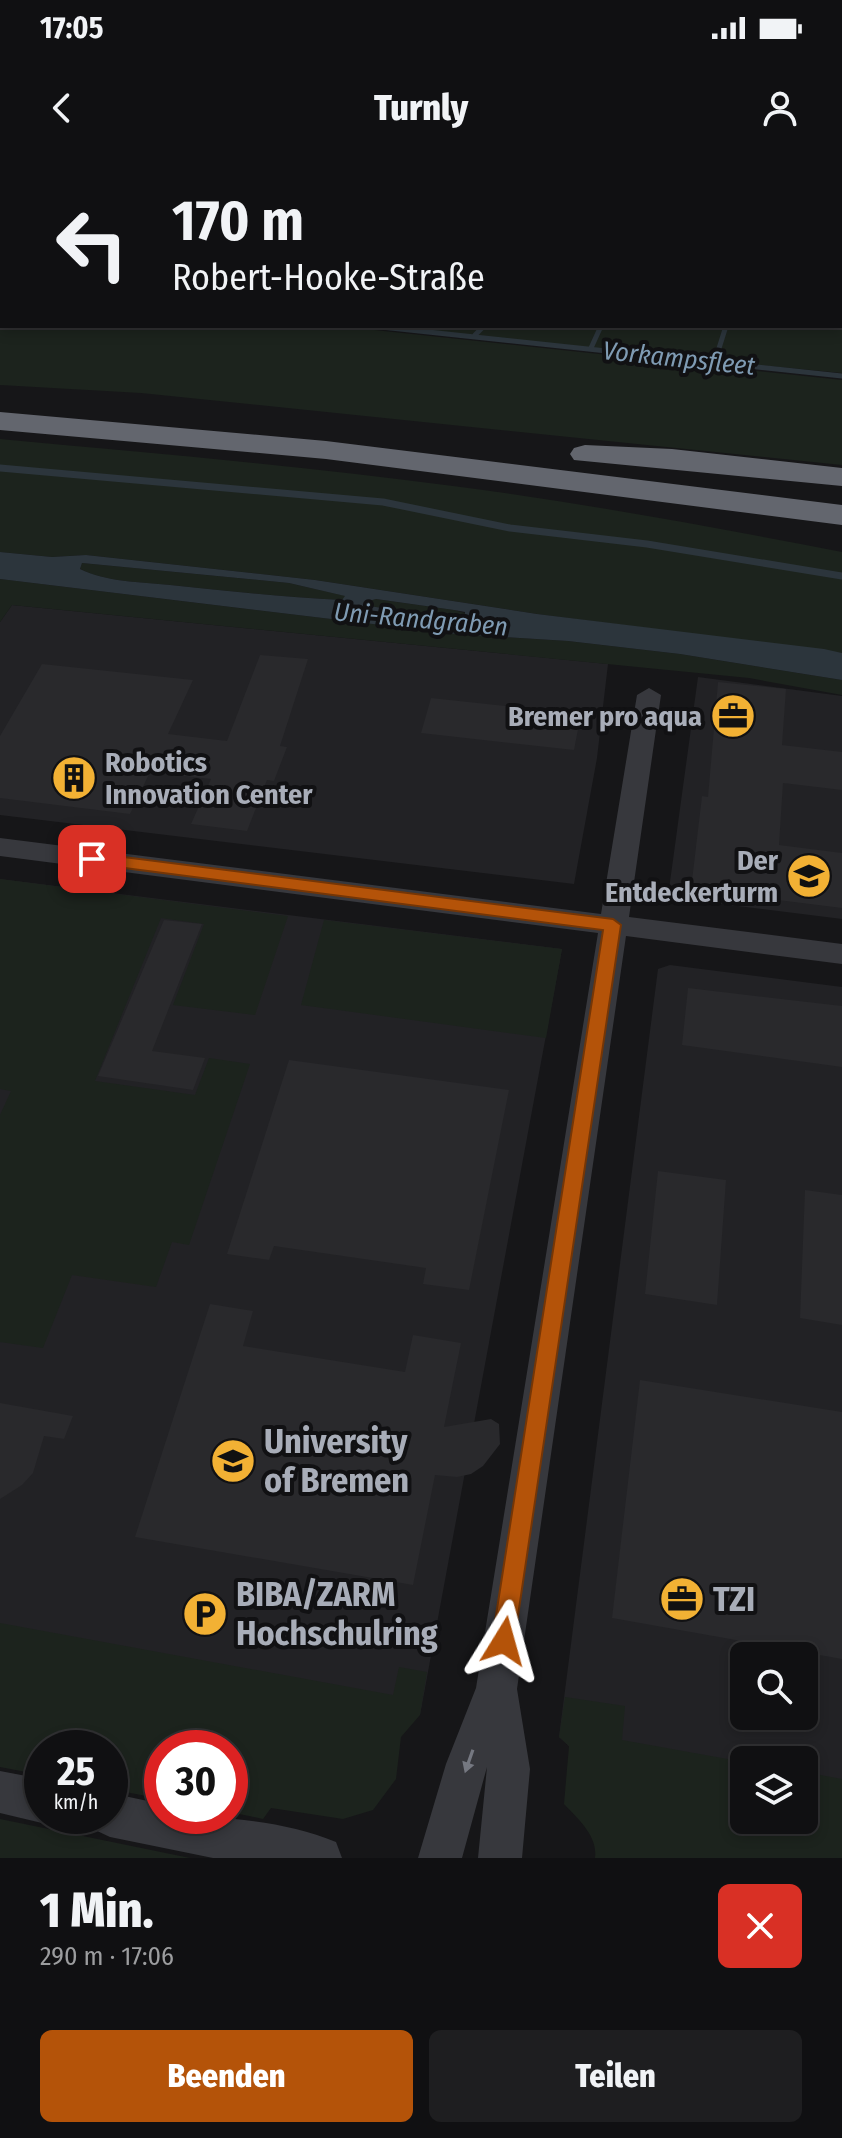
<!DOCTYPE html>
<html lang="de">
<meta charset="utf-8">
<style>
body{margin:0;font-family:"Fira Sans Condensed",sans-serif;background:#1e1e20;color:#f1f3f6;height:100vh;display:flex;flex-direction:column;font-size:30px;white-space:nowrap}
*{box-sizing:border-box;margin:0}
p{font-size:26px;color:#9c9d9f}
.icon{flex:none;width:44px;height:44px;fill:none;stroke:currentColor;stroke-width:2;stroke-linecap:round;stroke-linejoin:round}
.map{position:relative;height:1698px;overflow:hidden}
.drawer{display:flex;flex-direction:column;background:#101012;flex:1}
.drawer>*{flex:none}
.banner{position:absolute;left:0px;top:0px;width:842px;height:168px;box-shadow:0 4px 12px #0003,0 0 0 2px #303032;background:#101012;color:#f1f3f6;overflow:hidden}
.buttons{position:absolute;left:730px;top:1482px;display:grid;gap:16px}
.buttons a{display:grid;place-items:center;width:88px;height:88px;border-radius:12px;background:#101012;box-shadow:0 4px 12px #0003,0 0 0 2px #303032;font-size:40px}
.speed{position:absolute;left:24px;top:1570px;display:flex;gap:16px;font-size:40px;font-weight:700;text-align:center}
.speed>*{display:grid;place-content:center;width:104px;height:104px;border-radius:50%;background:#101012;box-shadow:0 4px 12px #0003,0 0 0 2px #303032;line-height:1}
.speed small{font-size:20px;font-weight:400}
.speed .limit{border:12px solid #d22;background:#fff;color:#111}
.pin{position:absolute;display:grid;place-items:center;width:68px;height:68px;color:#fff;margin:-34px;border-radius:16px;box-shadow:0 4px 12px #0006}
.me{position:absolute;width:88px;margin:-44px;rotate:8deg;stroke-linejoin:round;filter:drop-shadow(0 0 6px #0008)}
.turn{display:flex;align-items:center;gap:28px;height:168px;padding:0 40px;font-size:36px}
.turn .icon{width:104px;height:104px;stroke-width:2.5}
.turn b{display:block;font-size:56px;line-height:68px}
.round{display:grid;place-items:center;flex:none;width:84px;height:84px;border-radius:12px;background:#1e1e20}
.overview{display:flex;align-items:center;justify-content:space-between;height:136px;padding:0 40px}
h1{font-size:48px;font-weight:800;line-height:60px}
.cta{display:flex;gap:16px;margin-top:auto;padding:16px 40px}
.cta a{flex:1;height:92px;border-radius:12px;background:#b45309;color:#fff;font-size:32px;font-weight:800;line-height:92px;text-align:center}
.cta a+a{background:#1e1e20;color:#f1f3f6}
.status{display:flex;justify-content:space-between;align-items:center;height:56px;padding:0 40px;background:#101012;direction:ltr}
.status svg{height:22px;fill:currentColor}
header{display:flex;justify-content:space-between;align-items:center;height:104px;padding:0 40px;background:#101012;font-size:36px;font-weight:800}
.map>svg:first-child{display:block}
</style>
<div class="status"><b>17:05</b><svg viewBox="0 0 49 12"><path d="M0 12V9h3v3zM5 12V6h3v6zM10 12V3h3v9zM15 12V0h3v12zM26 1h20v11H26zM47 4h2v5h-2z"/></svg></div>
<header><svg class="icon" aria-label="back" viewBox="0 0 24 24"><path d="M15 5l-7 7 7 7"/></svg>Turnly<svg class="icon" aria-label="person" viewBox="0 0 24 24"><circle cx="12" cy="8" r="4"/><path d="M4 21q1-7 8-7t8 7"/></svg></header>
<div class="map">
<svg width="842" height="1698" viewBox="0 0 842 1698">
<rect width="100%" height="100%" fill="#161618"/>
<!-- built -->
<path fill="#222225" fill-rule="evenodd" d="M 12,445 L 608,504 L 597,598 L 574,724 L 0,655 L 0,462 Z
M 698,517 L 842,536 L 842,759 L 680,739 L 669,729 Z
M 0,719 L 562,789 L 420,1555 L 0,1481 Z
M 670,805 L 842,827 L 842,1638 L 804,1631 L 804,1600 L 744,1600 L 744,1619 L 569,1586 L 559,1577 L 658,809 ZM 744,1496 L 804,1496 L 804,1556 L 744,1556 Z"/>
<!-- green -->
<path fill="#1c231d" d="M 0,0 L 842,0 L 842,213 L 356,166 L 840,166 L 840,2 L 2,2 L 2,166 L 337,166 L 842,220 L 842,305 L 141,233 L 0,225 Z
M 0,279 C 151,293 302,306 453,326 C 584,343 713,367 842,392 L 842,493 L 537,454 L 315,420 L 86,395 L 52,397 L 0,392 Z
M 82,403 L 289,423 L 346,436 L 342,440 C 285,437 227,431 170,425 C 140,422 106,422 80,409 Z
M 0,419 L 456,474 L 568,481 L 680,494 L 842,520 L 842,535 L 749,518 L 12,445 L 0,462 Z
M 376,439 L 454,450 L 465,453 L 465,457 L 447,459 L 370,446 L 369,441 Z
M 0,719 L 288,756 L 255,855 L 173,845 L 204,764 L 161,758 L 95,921 L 195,935 L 209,898 L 250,904 L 189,1085 L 172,1082 L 156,1127 L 72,1115 L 43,1188 L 0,1182 L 0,955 L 11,931 L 0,929 Z
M 324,760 L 562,789 L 546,878 L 301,845 Z
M 0,1463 L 393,1535 L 399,1507 L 427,1512 L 420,1555 L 401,1577 L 396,1619 L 373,1650 L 343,1659 L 271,1648 L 263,1659 L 230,1652 L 230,1588 L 162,1588 L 162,1639 L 110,1629 L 110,1588 L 42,1588 L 42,1615 L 0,1607 Z
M 565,1537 L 625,1546 L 622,1580 L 744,1602 L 744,1660 L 804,1660 L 804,1612 L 842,1619 L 842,1698 L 595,1698 C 598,1676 578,1659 564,1644 L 569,1586 L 559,1577 Z
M 0,1659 L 190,1698 L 0,1698 Z"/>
<!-- water -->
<path fill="#2c353c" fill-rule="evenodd" d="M 0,392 L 52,397 L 86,395 L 315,420 L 537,454 L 824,489 L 842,493 L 842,520 L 680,494 L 568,481 L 456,474 L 0,419 ZM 82,403 L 289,423 L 345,436 L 342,440 C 284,437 227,431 170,425 C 140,422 106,422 80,409 ZM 376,439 L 454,450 L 465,452 L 465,457 L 447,459 L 370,446 L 369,441 Z"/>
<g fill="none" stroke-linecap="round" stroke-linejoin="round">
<!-- stream-far1 -->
<path stroke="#2c353c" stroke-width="5" d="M 372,166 L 842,216
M 475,175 L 484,166
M 591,188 L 601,166
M 715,201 L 726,166"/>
<!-- stream -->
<path stroke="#2c353c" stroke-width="7" d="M 0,308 L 383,342 L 510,368 L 647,384 L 842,416"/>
</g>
<!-- building -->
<path fill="#29292c" d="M 260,495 L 308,499 L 280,586 L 287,587 L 274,621 L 267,620 L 247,671 L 191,664 L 211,619 L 150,612 L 130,654 L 0,638 L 0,576 L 42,504 L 193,520 L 168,574 L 227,581 Z
M 718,522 L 786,529 L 782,585 L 842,592 L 842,630 L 783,623 L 779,685 L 842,693 L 842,748 L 691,729 L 702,636 L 708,637 Z
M 431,538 L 581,554 L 574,590 L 421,573 Z
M 164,760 L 202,764 L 152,891 L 205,898 L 193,930 L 98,916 Z
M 688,828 L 842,846 L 842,907 L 682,885 Z
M 289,900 L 509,930 L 469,1130 L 423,1124 L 426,1108 L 274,1086 L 269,1100 L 227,1094 Z
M 658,1011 L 726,1020 L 717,1145 L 645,1134 Z
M 805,1030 L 842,1035 L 842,1165 L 800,1158 Z
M 210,1144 L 253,1151 L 243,1186 L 405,1212 L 413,1175 L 461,1183 L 444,1267 L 491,1259 L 499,1264 L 500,1284 L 483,1306 L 471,1314 L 457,1317 L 435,1315 L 413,1425 L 135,1377 Z
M 640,1220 L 842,1252 L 842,1499 L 612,1458 Z
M 0,1243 L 73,1256 L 64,1279 L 44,1276 L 33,1313 L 22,1325 L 0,1339 Z"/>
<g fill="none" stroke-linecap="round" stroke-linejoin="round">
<!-- minor -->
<path fill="#37383d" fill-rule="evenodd" d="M 649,528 L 661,535 L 629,757 L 842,784 L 842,804 L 626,776 L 517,1529 L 530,1609 L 522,1698 L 478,1698 L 487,1607 L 462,1698 L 418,1698 L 446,1604 L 476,1528 L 598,773 L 0,696 L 0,678 L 601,754 L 637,535 Z
M 0,1611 L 42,1619 L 42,1656 L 57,1656 L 42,1663 L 0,1653 Z
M 110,1633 L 162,1644 L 162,1656 C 219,1656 282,1660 336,1682 L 342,1698 L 213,1698 L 110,1677 L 95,1670 L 89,1656 L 110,1656 Z"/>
<!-- highway -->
<path fill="#63666e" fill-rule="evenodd" d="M 0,252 L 326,281 L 842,345 L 842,365 L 326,299 L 0,270 Z
M 585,285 L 672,289 L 842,308 L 842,326 L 574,300 L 570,294 L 574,288 Z"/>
</g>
<!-- one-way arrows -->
<defs><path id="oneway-solid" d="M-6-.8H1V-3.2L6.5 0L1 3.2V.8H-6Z" transform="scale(2)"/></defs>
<use fill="#757881" href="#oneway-solid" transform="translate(469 1601) rotate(109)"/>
<!-- route -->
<path fill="#b45309" stroke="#753606" stroke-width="2" d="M 92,693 L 613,759 L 621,765 L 513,1489 L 504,1493 L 495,1489 L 492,1481 L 603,770 L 86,703 L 86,695 Z"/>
<!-- icons -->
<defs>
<g id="office-disc" transform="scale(2.3)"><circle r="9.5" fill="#f2b134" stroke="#111113"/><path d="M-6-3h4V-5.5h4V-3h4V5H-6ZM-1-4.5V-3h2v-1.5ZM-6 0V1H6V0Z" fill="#111"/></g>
<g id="building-disc" transform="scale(2.3)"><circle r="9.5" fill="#f2b134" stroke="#111113"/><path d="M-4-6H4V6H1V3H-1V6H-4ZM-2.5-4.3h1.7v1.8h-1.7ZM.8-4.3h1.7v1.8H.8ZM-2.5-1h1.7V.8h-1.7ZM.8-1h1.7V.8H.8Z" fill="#111"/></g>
<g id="school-disc" transform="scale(2.3)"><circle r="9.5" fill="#f2b134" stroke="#111113"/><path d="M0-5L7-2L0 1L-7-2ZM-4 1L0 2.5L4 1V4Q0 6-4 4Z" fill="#111"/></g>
<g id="university-disc" transform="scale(2.3)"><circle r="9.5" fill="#f2b134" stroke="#111113"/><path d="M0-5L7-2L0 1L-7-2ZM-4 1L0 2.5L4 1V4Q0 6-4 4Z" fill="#111"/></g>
<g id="parking-disc" transform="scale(2.3)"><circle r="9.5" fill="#f2b134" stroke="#111113"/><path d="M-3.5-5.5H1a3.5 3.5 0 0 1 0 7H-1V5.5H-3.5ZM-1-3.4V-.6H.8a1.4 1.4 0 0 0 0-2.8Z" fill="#111"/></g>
</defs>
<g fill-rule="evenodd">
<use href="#office-disc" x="733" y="556"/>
<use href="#building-disc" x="74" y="618"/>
<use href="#school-disc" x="809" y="716"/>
<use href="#university-disc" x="233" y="1301"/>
<use href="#office-disc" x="682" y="1439"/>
<use href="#parking-disc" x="205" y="1454"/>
</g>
<g text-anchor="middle" stroke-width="8" stroke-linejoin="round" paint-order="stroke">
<!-- far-water labels -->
<g font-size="26" font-style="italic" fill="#7f9bb3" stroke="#111113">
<text transform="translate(679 198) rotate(6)" y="9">Vorkampsfleet</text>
<text transform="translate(421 459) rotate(5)" y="9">Uni-Randgraben</text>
</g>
<!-- poi labels -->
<g font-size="28" font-weight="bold" fill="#a8adb8" stroke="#111113" text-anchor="end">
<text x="702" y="566">Bremer pro aqua</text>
<text x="105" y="612" text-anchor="start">Robotics<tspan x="105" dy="32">Innovation Center</tspan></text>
<text x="778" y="710">Der<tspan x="778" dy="32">Entdeckerturm</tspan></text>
</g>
<!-- near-poi labels -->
<g font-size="34" font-weight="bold" fill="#a8adb8" stroke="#111113" text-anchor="start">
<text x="264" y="1293">University<tspan x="264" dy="39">of Bremen</tspan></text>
<text x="236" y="1446">BIBA/ZARM<tspan x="236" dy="39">Hochschulring</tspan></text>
<text x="713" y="1451">TZI</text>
</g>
</g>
</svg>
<div class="buttons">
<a><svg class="icon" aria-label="search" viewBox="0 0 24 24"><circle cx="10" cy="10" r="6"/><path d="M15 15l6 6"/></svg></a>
<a><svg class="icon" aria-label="layers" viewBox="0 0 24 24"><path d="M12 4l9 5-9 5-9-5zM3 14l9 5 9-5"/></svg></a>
</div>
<div class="speed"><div>25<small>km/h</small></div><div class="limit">30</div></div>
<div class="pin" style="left:92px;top:699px;background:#d93025"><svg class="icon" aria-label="arrive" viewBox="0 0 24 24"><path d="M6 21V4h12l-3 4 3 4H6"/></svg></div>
<svg class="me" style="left:504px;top:1481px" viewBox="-20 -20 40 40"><path d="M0-17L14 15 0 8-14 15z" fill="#b45309" stroke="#fff" stroke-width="4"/></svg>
<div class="banner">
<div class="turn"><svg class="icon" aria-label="left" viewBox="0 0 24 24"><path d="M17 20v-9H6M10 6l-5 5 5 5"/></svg><div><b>170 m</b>Robert-Hooke-Straße</div></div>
</div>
</div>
<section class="drawer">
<div class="overview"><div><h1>1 Min.</h1><p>290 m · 17:06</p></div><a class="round" style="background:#d93025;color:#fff"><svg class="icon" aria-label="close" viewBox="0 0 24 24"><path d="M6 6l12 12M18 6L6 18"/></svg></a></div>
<div class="cta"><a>Beenden</a><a>Teilen</a></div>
</section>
